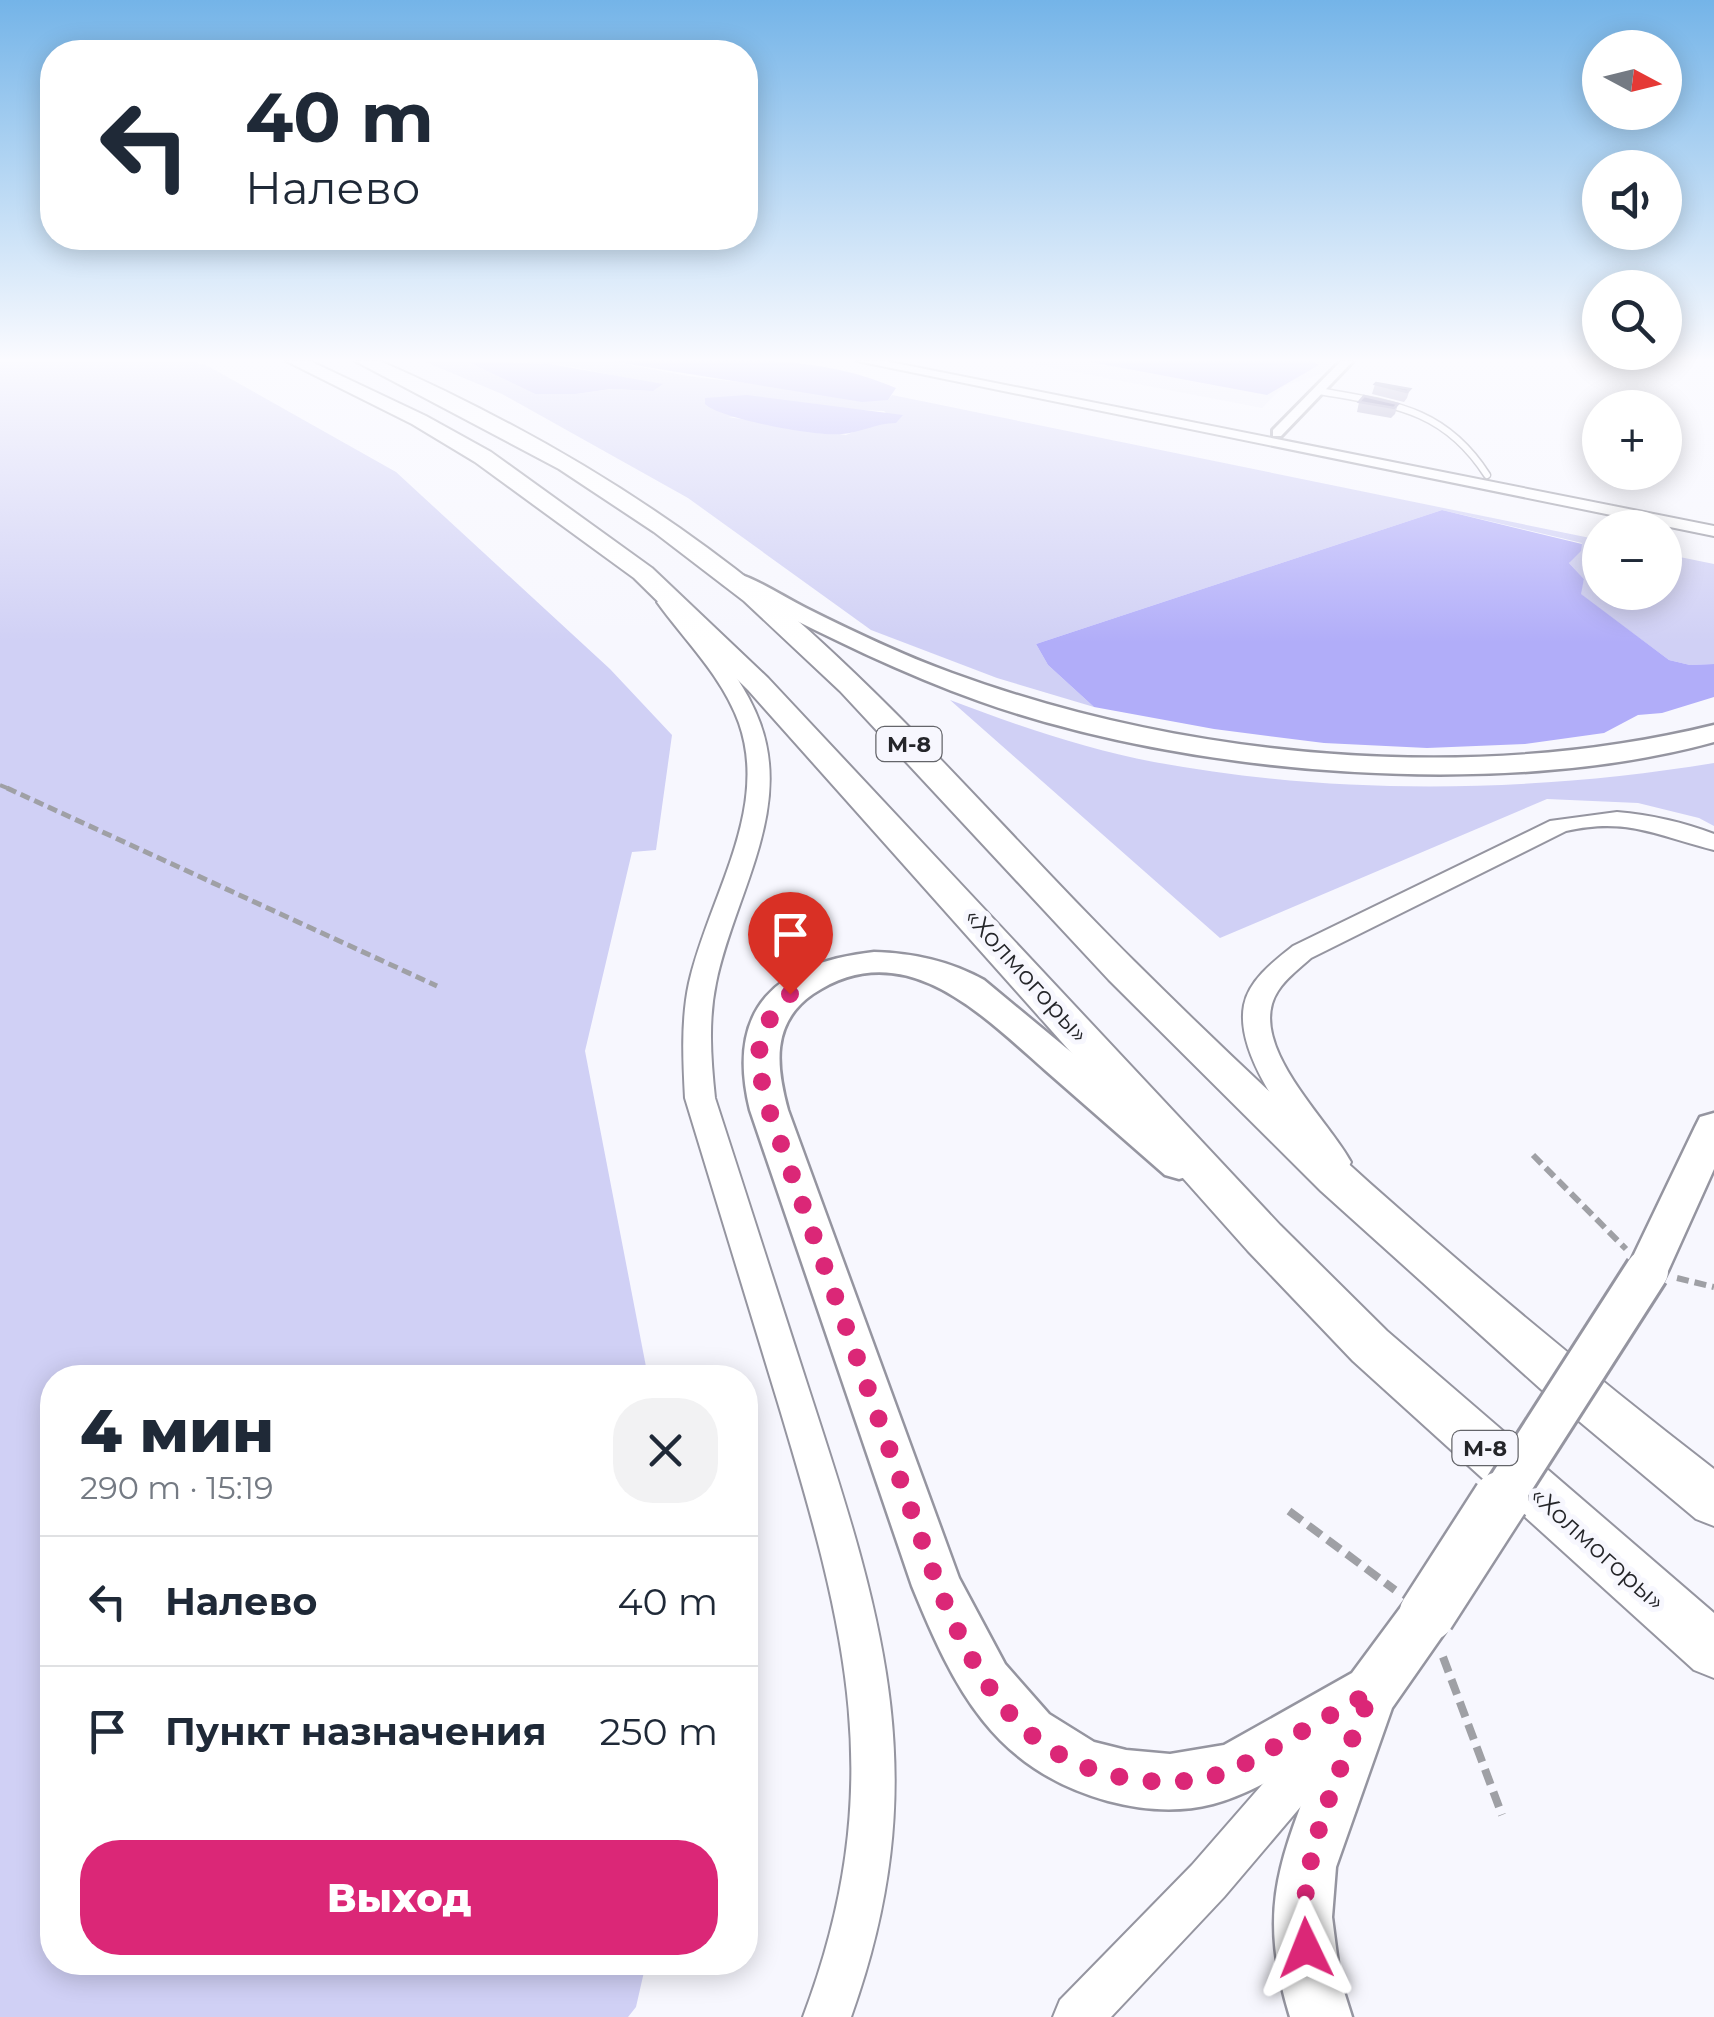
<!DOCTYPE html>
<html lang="ru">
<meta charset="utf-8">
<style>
body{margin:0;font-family:Montserrat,sans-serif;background:#f2f2f3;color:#1f2937;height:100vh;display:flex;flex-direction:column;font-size:38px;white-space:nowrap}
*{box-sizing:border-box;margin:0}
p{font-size:32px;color:#747a83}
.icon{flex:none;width:55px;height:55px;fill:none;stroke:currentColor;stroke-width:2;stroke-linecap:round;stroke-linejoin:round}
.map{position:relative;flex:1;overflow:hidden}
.details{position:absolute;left:40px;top:1365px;width:718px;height:610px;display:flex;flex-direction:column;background:#fff;border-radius:40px;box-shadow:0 5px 25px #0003}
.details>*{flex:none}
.hud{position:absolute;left:40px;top:40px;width:718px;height:210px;border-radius:40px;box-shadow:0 5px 25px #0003;background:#fff;color:#1f2937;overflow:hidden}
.needle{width:65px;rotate:97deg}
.tools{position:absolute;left:1582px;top:30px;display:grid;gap:20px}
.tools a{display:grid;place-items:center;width:100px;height:100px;border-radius:50%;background:#fff;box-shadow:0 5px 25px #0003;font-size:50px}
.pin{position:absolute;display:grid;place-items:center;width:85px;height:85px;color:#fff;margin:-102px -42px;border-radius:50% 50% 50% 0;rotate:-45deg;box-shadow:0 0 10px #0007}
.pin .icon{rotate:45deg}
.me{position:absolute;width:110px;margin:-55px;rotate:358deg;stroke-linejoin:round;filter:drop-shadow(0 0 8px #0008)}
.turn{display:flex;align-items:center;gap:35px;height:210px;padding:0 40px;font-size:45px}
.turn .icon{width:130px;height:130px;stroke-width:2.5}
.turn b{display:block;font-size:70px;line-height:85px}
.round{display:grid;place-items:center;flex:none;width:105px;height:105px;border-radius:40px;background:#f2f2f3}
.head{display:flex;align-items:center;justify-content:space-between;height:170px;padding:0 40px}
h1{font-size:60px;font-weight:800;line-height:75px}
.action{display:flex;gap:20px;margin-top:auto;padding:20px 40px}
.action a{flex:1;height:115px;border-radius:40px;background:#db2777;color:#fff;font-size:40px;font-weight:800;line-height:115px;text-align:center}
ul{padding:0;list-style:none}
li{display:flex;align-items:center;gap:30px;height:130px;padding:0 40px;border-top:2px solid #e0e1e3}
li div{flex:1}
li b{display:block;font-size:38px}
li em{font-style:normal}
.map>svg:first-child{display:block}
</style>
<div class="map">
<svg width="1714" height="2017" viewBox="0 0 1714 2017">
<rect width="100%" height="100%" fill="#f7f7fe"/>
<!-- built -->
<path fill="#ebebfa" d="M 1018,361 L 1334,361 L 1322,374 L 1284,386 L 1262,408 Z"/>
<!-- green -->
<path fill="#d0d0f5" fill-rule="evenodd" d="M 0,361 L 193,361 L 208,366 L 396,472 L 610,669 L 672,735 L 656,850 L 632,852 L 585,1051 L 648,1377 L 52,1378 L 52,1962 L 646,1963 L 636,2007 L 628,2017 L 0,2017 Z
M 423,361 L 466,361 L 535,394 L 576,394 L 612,389 L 652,391 L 661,385 L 568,366 L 512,361 L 609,361 L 688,376 L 888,400 L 892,395 L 1600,540 L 1600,592 L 1665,592 L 1665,554 L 1714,564 L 1714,664 L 1690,665 L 1669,660 L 1580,594 L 1584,579 L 1569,563 L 1582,543 L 1442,510 L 1036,644 L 1048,665 L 1094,707 L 997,678 L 871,630 L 688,498 L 502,394 ZM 840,409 L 884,411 L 895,423 L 875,423 L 846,435 L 728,417 Z
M 950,700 C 1016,725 1085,749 1154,762 C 1338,796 1530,793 1714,763 L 1714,826 L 1699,818 L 1638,803 L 1547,799 L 1220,938 Z"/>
<!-- forest -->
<path fill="#b1adf9" d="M 466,361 L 550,364 L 663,384 L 653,391 L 611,389 L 576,394 L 535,394 Z
M 609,361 C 705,361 806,349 896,388 L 888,400 L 862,402 Z
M 1085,361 L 1313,361 L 1319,365 L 1267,395 Z
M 747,395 L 903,415 L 896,423 C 876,423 860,433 842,434 C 819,437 720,419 705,404 L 705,398 Z
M 1442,510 L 1582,544 L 1581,551 L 1569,563 L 1584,579 L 1581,594 L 1669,660 L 1690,665 L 1714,664 L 1714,697 L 1662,713 L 1638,715 L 1604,733 L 1525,744 L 1427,748 L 1324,743 L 1214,729 L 1094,707 L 1048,665 L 1036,644 Z"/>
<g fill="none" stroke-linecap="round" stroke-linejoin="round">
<!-- service casing -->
<g stroke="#9595a0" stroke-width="9">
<path id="service" d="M 1319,391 C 1392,404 1444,408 1487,475"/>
</g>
<!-- minor casing -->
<g stroke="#9595a0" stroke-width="6">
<path id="minor" d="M 1341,361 L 1353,361 L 1281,436 L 1273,436 L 1273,430 Z"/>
</g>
<!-- tertiary casing -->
<g stroke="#9595a0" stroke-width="4">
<path id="tertiary" d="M 857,361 L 885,361 L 1714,526 L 1714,536 Z
M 666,596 L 673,598 C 704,637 743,675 760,723 C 793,812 733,898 716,983 C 708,1021 711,1060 715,1098 C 748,1199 780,1301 813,1402 C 886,1626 934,1785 851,2017 L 803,2017 C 890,1787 846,1629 778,1403 C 747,1301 716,1200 685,1098 C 683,1060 681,1020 689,983 C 708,898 770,811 739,723 C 722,676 685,641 657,602 Z
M 1617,812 C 1651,815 1683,822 1714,834 L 1714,850 C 1657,836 1628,817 1566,831 L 1311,958 C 1300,968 1286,978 1278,991 C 1244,1043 1329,1120 1351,1162 L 1347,1170 L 1336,1174 L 1325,1170 C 1296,1131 1234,1058 1244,1005 C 1249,980 1274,961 1293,946 L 1550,821 Z
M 1344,1702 L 1359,1708 L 1365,1723 L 1359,1738 L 1224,1897 L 1111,2017 L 1053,2017 L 1060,2000 L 1192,1865 L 1329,1708 Z"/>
</g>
<!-- primary casing -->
<g stroke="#9595a0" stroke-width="5">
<path id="primary" d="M 731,572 C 757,578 782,596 806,608 C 854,632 902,655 952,673 C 1187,759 1470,785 1714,725 L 1714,742 C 1501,801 1186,775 979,701 C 889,669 807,626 723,584 L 719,579 Z
M 874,952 C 913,953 950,961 984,980 L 1193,1153 L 1199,1164 L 1193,1175 L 1179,1179 L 1165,1175 C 1125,1140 1085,1105 1045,1070 C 981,1014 904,933 813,994 C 771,1023 776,1066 788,1110 L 959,1578 L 1005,1664 L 1049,1714 L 1094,1742 L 1126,1750 L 1170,1754 L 1224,1745 L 1352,1673 L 1409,1596 L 1427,1588 L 1445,1596 L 1453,1614 L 1445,1632 L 1392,1708 L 1336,1867 L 1332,1917 L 1340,1979 L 1352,2017 L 1290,2017 C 1255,1903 1283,1855 1322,1750 C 1287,1770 1253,1793 1213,1804 C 1178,1813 1142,1810 1108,1801 C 993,1769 954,1689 912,1586 L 750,1110 C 725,1008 776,963 874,952 Z
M 1714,1113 L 1714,1169 L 1668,1271 L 1662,1283 L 1647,1289 L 1632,1283 L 1626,1271 L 1695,1127 L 1700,1117 Z"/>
</g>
<!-- trunk casing -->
<g stroke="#9595a0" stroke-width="4">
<path id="trunk" d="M 286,361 L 310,361 L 426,416 L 491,452 L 652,568 L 768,678 L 1280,1225 L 1387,1331 L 1714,1613 L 1714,1678 L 1694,1670 L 1353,1361 L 1248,1251 L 748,690 L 634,578 L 475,462 L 412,424 Z
M 355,361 L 380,361 C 516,421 646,496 762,590 C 897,702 1010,838 1134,961 C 1317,1143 1511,1312 1714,1469 L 1714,1526 L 1696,1519 L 1543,1391 L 1321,1191 L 1109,980 L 840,691 L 744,601 L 654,532 L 559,469 Z"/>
</g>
<!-- path-far3 -->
<path stroke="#9fa0a5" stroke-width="4" stroke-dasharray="8 4" stroke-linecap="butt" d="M 0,785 L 12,790"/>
<!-- path-far2 -->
<path stroke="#9fa0a5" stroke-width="5" stroke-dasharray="10 5" stroke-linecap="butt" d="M 7,788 L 437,986"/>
<!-- path-far1 -->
<path stroke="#9fa0a5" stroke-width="6" stroke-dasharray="12 6" stroke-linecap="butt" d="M 1533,1155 L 1626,1249
M 1677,1278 L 1714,1287"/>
<!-- path -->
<path stroke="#9fa0a5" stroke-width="8" stroke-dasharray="16 8" stroke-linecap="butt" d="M 1289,1511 L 1395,1590
M 1443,1657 L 1502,1815"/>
<!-- service -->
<use href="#service" stroke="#fff" stroke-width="6"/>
<!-- minor -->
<use href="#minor" fill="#fff" fill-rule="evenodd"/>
<!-- tertiary -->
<use href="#tertiary" fill="#fff" fill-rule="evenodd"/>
<!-- primary -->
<use href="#primary" fill="#fff" fill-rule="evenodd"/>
<!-- trunk -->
<use href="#trunk" fill="#fff" fill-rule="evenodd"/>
<!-- primary-bridge-far1 casing -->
<g stroke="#9595a0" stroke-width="48" stroke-linecap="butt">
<path id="primary-bridge-far1" d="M 1499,1502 L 1647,1271"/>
</g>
<!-- primary-bridge casing -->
<g stroke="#9595a0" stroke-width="60" stroke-linecap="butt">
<path id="primary-bridge" d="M 1427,1614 L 1501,1499"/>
</g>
<!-- primary-bridge-far1 -->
<use href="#primary-bridge-far1" stroke="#fff" stroke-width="42"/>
<!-- primary-bridge -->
<use href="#primary-bridge" stroke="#fff" stroke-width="55"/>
</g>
<!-- wall -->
<path fill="#9c98bd" d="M 1375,384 L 1410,389 L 1407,398 L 1404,402 L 1372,394 Z
M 1359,402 L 1398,404 L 1395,414 L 1391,418 L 1357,412 Z"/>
<!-- building -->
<path fill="#423a7c" stroke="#7873a3" stroke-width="2.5" d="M 1376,383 L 1410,389 L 1407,392 L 1375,384 Z
M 1364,396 L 1398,404 L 1394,408 L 1359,402 Z"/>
<!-- sky -->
<linearGradient id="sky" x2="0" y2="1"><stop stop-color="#74b4e8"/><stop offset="0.56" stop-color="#fbfbff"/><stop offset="1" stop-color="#fbfbff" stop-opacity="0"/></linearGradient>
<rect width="1714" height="643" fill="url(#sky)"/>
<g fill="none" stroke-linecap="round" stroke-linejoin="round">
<!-- route -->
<path stroke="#db2777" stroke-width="18" stroke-dasharray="0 32.4" d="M 790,994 C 751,1034 755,1059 769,1110 L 938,1586 C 976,1678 1019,1759 1126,1778 C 1166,1785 1202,1783 1239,1767 L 1371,1692 C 1340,1773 1295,1859 1306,1948"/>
</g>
<g text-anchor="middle" stroke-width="10" stroke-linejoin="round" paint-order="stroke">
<!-- shield labels -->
<g fill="#f7f7fe" stroke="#64656a" stroke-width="2.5">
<rect x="876.5" y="727" width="65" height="34" rx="8"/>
<rect x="1452.5" y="1431" width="65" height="34" rx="8"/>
</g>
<g font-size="22" font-weight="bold" fill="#25262a">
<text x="909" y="752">М-8</text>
<text x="1485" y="1456">М-8</text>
</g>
<!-- street labels -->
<g font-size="25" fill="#25262a" stroke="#f7f7fe">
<text transform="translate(1027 975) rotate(48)" y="9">«Холмогоры»</text>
<text transform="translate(1598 1548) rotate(42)" y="9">«Холмогоры»</text>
</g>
</g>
</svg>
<div class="tools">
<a><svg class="needle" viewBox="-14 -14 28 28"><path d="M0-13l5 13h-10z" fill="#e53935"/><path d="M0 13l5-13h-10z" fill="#747a83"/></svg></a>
<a><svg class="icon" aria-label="sound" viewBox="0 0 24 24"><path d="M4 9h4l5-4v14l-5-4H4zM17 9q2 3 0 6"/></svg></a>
<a><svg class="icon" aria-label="search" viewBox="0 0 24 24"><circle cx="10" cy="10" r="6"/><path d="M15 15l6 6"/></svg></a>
<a>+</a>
<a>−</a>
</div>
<div class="pin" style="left:790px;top:994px;background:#d93025"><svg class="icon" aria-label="arrive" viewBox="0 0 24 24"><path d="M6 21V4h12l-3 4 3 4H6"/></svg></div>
<svg class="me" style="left:1306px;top:1948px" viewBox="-20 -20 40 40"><path d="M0-17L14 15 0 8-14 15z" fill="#db2777" stroke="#fff" stroke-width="4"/></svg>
<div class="hud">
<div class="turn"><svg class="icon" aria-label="left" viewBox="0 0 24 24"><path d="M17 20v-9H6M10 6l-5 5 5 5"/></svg><div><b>40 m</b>Налево</div></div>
</div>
<section class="details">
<div class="head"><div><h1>4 мин</h1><p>290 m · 15:19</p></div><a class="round"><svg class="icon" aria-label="close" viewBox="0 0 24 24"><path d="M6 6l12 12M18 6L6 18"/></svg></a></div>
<ul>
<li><svg class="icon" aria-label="left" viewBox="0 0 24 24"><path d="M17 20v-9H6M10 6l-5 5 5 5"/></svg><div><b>Налево</b></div><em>40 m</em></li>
<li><svg class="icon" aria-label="arrive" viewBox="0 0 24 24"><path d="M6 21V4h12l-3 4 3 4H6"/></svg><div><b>Пункт назначения</b></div><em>250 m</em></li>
</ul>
<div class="action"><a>Выход</a></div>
</section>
</div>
